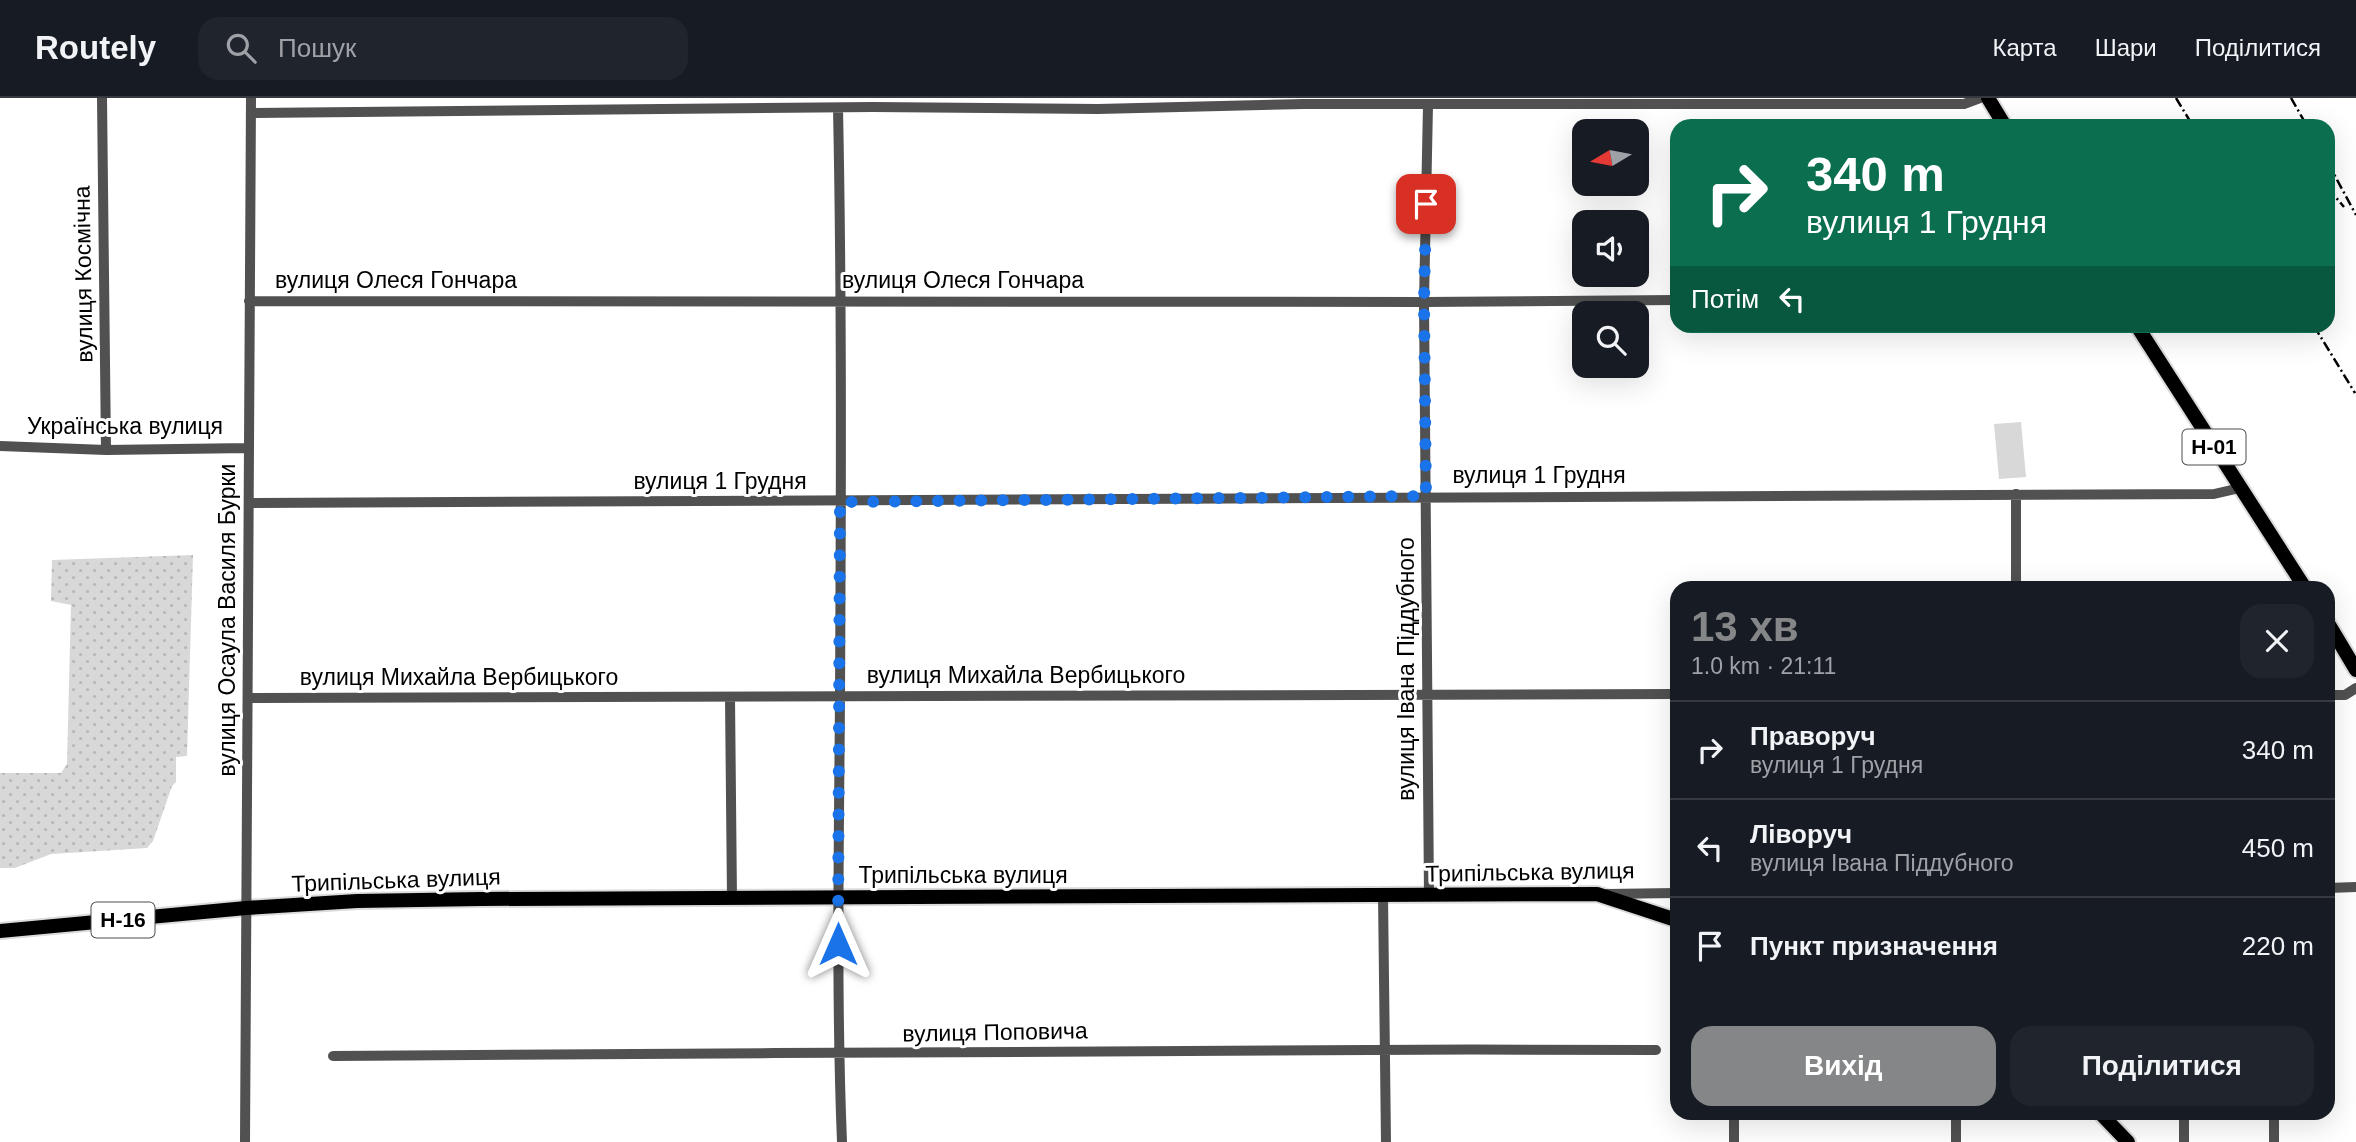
<!DOCTYPE html>
<html lang="uk">
<meta charset="utf-8">
<style>
body{margin:0;font-family:Helvetica,sans-serif;background:#20242c;color:#f1f3f6;height:100vh;display:flex;flex-direction:column;font-size:26px;white-space:nowrap}
*{box-sizing:border-box;margin:0}
p{font-size:23px;color:#9ea1a6}
.icon{flex:none;width:38px;height:38px;fill:none;stroke:currentColor;stroke-width:2;stroke-linecap:round;stroke-linejoin:round}
.map{position:relative;flex:1;overflow:hidden}
.panel{position:absolute;left:1670px;top:483px;width:665px;height:539px;display:flex;flex-direction:column;background:#171b24;border-radius:21px;box-shadow:0 7px 28px #0002}
.panel>*{flex:none}
.hud{position:absolute;left:1670px;top:21px;width:665px;height:214px;border-radius:21px;box-shadow:0 7px 28px #0002;background:#0b6e4f;color:#fff;overflow:hidden}
.needle{width:46px;rotate:260deg}
.controls{position:absolute;left:1572px;top:21px;display:grid;gap:14px}
.controls a{display:grid;place-items:center;width:77px;height:77px;border-radius:14px;background:#171b24;box-shadow:0 7px 28px #0002;font-size:35px}
.pin{position:absolute;display:grid;place-items:center;width:60px;height:60px;color:#fff;margin:-30px;border-radius:14px;box-shadow:0 4px 10px #0006}
.me{position:absolute;width:77px;margin:-38px;rotate:0deg;stroke-linejoin:round;filter:drop-shadow(0 0 5px #0008)}
.turn{display:flex;align-items:center;gap:24px;height:147px;padding:0 21px;font-size:32px}
.turn .icon{width:91px;height:91px;stroke-width:2.5}
.turn b{display:block;font-size:49px;line-height:60px}
.then{display:flex;align-items:center;height:66px;padding:0 21px;background:#0003;gap:14px;font-size:26px}
.round{display:grid;place-items:center;flex:none;width:74px;height:74px;border-radius:21px;background:#20242c}
.summary{display:flex;align-items:center;justify-content:space-between;height:119px;padding:0 21px}
h1{font-size:42px;font-weight:700;line-height:52px;color:#858687}
.action{display:flex;gap:14px;margin-top:auto;padding:14px 21px}
.action a{flex:1;height:80px;border-radius:21px;background:#858687;color:#fff;font-size:28px;font-weight:700;line-height:80px;text-align:center}
.action a+a{background:#20242c;color:#f1f3f6}
ul{padding:0;list-style:none}
li{display:flex;align-items:center;gap:21px;height:98px;padding:0 21px;border-top:2px solid #363941}
li div{flex:1}
li b{display:block;font-size:26px}
li em{font-style:normal}
header{display:flex;align-items:center;gap:42px;box-sizing:border-box;height:98px;padding:0 35px;background:#171b24;border-bottom:2px solid #363941}
header strong{font-size:33px}
nav{display:flex;gap:38px;margin-inline-start:auto;font-size:24px}
.search{width:490px;height:63px;background:#20242c;display:flex;align-items:center;gap:18px;box-sizing:border-box;padding:0 24px;border-radius:21px;color:#9ea1a6;font-size:26px}
.map>svg:first-child{display:block}
</style>
<header>
<strong>Routely</strong>
<div class="search"><svg class="icon" aria-label="search" viewBox="0 0 24 24"><circle cx="10" cy="10" r="6"/><path d="M15 15l6 6"/></svg>Пошук</div>
<nav><a>Карта</a><a>Шари</a><a>Поділитися</a></nav>
</header>
<div class="map">
<svg width="2356" height="1044" viewBox="0 0 2356 1044">
<defs>
<pattern id="garden-dots" width="8" height="8" patternUnits="userSpaceOnUse" patternTransform="scale(1.75)"><rect width="8" height="8" fill="#d8d8d8"/><path d="M2 2h.1M6 6h.1" fill="none" stroke="#b8b8b8" stroke-width="1.8" stroke-linecap="round"/></pattern>
</defs>
<rect width="100%" height="100%" fill="#fff"/>
<!-- grass -->
<path fill="#d8d8d8" d="M 2021,324 L 2026,379 L 1999,381 L 1994,326 Z"/>
<!-- garden -->
<path fill="url(#garden-dots)" d="M 193,457 L 187,658 L 176,659 L 176,684 L 172,688 L 153,743 L 147,750 L 51,756 L 15,770 L 0,770 L 0,675 L 61,675 L 67,666 L 71,507 L 51,503 L 52,462 Z"/>
<g fill="none" stroke-linecap="round" stroke-linejoin="round">
<!-- major casing -->
<g stroke="#dbdbdb" stroke-width="18">
<path id="major" d="M 1988,0 L 2005,28
M 2137,228 L 2305,490
M 2328,525 L 2356,572
M 0,833 L 246,810 L 357,803 L 481,801 L 1597,796 L 1676,822
M 2100,1015 L 2128,1044"/>
</g>
<!-- minor -->
<path stroke="#515151" stroke-width="10" d="M 102,0 L 106,352
M 1428,7 L 1424,204 L 1429,798
M 838,10 C 842,207 841,403 840,599 C 839,747 836,896 842,1044
M 251,15 L 873,9 L 1098,11 L 1304,6 L 1964,6 L 1980,0
M 249,203 L 1424,204 L 1676,202
M 0,348 L 106,352 L 249,350
M 2016,396 L 2016,490
M 249,405 C 904,404 1559,397 2214,396 L 2240,390
M 2328,597 L 2345,597 L 2356,590
M 730,599 L 732,801
M 249,600 L 1676,596
M 2328,790 L 2356,789
M 1607,796 L 1676,795
M 1383,797 L 1386,1044
M 333,958 C 774,956 1215,950 1656,952
M 1734,1015 L 1734,1044
M 1956,1015 L 1956,1044
M 245,1044 L 251,0
M 2184,1044 L 2184,1015
M 2274,1044 L 2274,1015"/>
<!-- major -->
<use href="#major" stroke="#000" stroke-width="14"/>
<!-- rail -->
<path stroke="#000" stroke-width="2.5" stroke-dasharray="10 3.5 2 3.5" stroke-linecap="butt" d="M 2176,0 L 2193,28
M 2291,0 L 2307,28
M 2328,65 L 2356,117
M 2328,90 L 2344,109
M 2314,228 L 2355,295"/>
</g>
<g fill="none" stroke-linecap="round" stroke-linejoin="round">
<!-- route -->
<path stroke="#1a73e8" stroke-width="12" stroke-dasharray="0 21.6" d="M 838,846 L 840,404 L 1426,398 L 1424,204 L 1426,106"/>
</g>
<g text-anchor="middle" stroke-width="6" stroke-linejoin="round" paint-order="stroke">
<!-- shield labels -->
<g fill="#fff" stroke="#4c4c4c" stroke-width="2">
<rect x="2182.5" y="331.5" width="63" height="35" rx="5"/>
<rect x="91.5" y="804.5" width="63" height="35" rx="5"/>
</g>
<g font-size="21" font-weight="bold" fill="#000">
<text x="2214" y="356">Н-01</text>
<text x="123" y="829">Н-16</text>
</g>
<!-- street labels -->
<g font-size="23" fill="#000" stroke="#fff">
<text transform="translate(83 176) rotate(-91)" y="8">вулиця Космічна</text>
<text x="396" y="190">вулиця Олеся Гончара</text>
<text x="963" y="190">вулиця Олеся Гончара</text>
<text x="125" y="336">Українська вулиця</text>
<text x="1539" y="385">вулиця 1 Грудня</text>
<text x="720" y="391">вулиця 1 Грудня</text>
<text transform="translate(227 522) rotate(-90)" y="8">вулиця Осаула Василя Бурки</text>
<text transform="translate(1406 571) rotate(-90)" y="8">вулиця Івана Піддубного</text>
<text x="1026" y="585">вулиця Михайла Вербицького</text>
<text x="459" y="587">вулиця Михайла Вербицького</text>
<text transform="translate(1530 774) rotate(-1)" y="8">Трипільська вулиця</text>
<text x="963" y="785">Трипільська вулиця</text>
<text transform="translate(396 782) rotate(-2)" y="8">Трипільська вулиця</text>
<text transform="translate(995 934) rotate(-1)" y="8">вулиця Поповича</text>
</g>
</g>
</svg>
<div class="controls">
<a><svg class="needle" viewBox="-14 -14 28 28"><path d="M0-13l5 13h-10z" fill="#e53935"/><path d="M0 13l5-13h-10z" fill="#9ea1a6"/></svg></a>
<a><svg class="icon" aria-label="sound" viewBox="0 0 24 24"><path d="M4 9h4l5-4v14l-5-4H4zM17 9q2 3 0 6"/></svg></a>
<a><svg class="icon" aria-label="search" viewBox="0 0 24 24"><circle cx="10" cy="10" r="6"/><path d="M15 15l6 6"/></svg></a>
</div>
<div class="pin" style="left:1426px;top:106px;background:#d93025"><svg class="icon" aria-label="arrive" viewBox="0 0 24 24"><path d="M6 21V4h12l-3 4 3 4H6"/></svg></div>
<svg class="me" style="left:838px;top:846px" viewBox="-20 -20 40 40"><path d="M0-17L14 15 0 8-14 15z" fill="#1a73e8" stroke="#fff" stroke-width="4"/></svg>
<div class="hud">
<div class="turn"><svg class="icon" aria-label="right" viewBox="0 0 24 24"><path d="M7 20v-9h11M14 6l5 5-5 5"/></svg><div><b>340 m</b>вулиця 1 Грудня</div></div>
<div class="then">Потім<svg class="icon" aria-label="left" viewBox="0 0 24 24"><path d="M17 20v-9H6M10 6l-5 5 5 5"/></svg></div>
</div>
<section class="panel">
<div class="summary"><div><h1>13 хв</h1><p>1.0 km · 21:11</p></div><a class="round"><svg class="icon" aria-label="close" viewBox="0 0 24 24"><path d="M6 6l12 12M18 6L6 18"/></svg></a></div>
<ul>
<li><svg class="icon" aria-label="right" viewBox="0 0 24 24"><path d="M7 20v-9h11M14 6l5 5-5 5"/></svg><div><b>Праворуч</b><p>вулиця 1 Грудня</p></div><em>340 m</em></li>
<li><svg class="icon" aria-label="left" viewBox="0 0 24 24"><path d="M17 20v-9H6M10 6l-5 5 5 5"/></svg><div><b>Ліворуч</b><p>вулиця Івана Піддубного</p></div><em>450 m</em></li>
<li><svg class="icon" aria-label="arrive" viewBox="0 0 24 24"><path d="M6 21V4h12l-3 4 3 4H6"/></svg><div><b>Пункт призначення</b></div><em>220 m</em></li>
</ul>
<div class="action"><a>Вихід</a><a>Поділитися</a></div>
</section>
</div>
